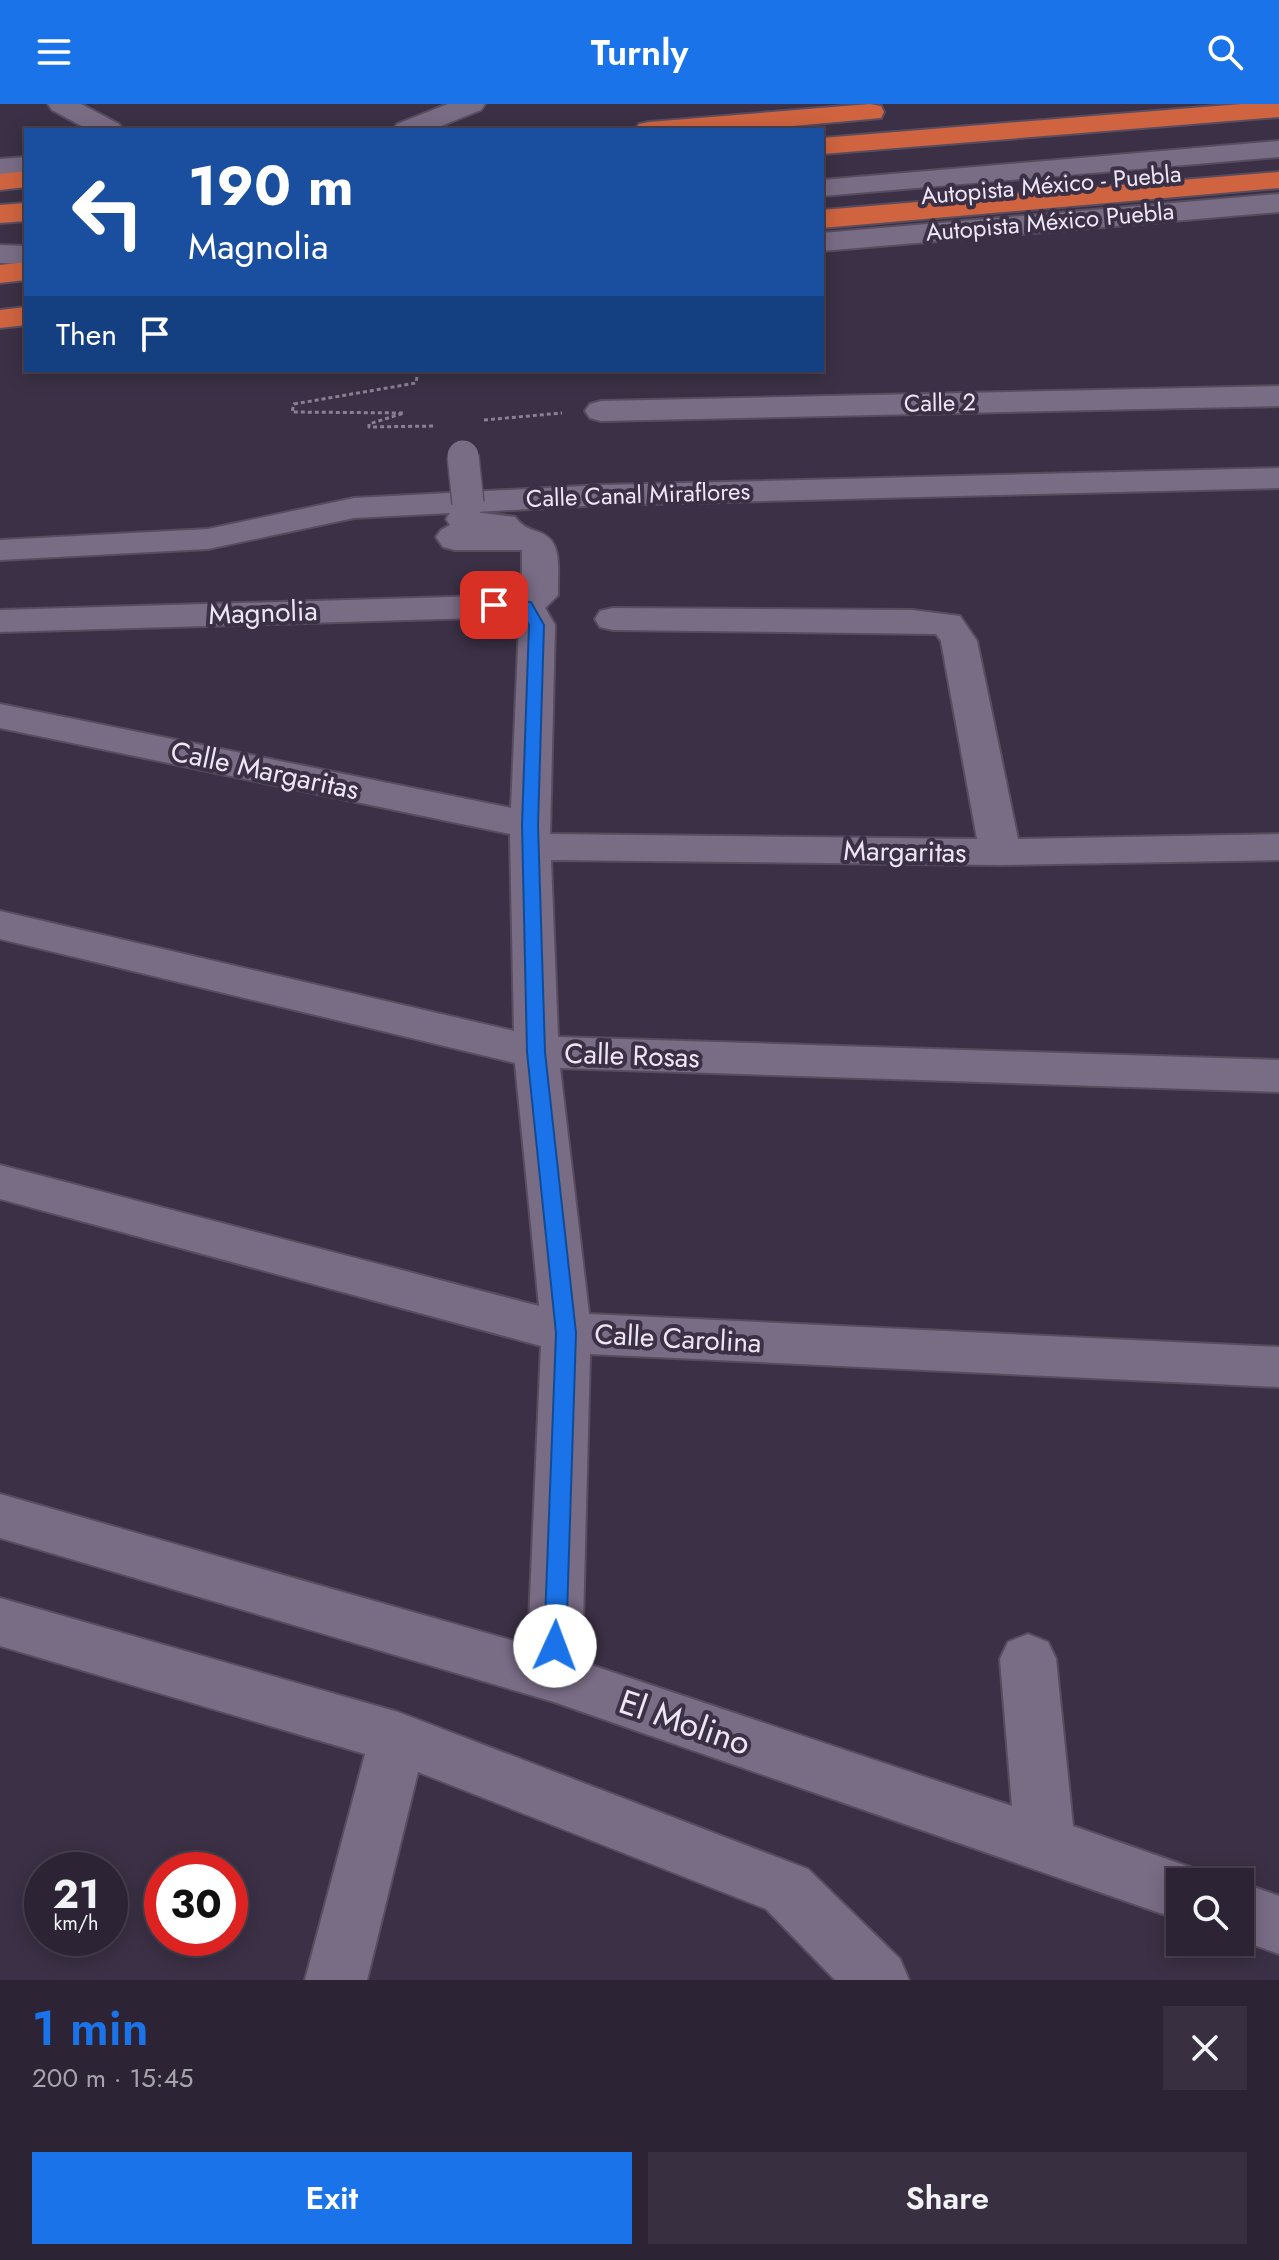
<!DOCTYPE html>
<meta charset="utf-8">
<style>
body{margin:0;font-family:Jost,sans-serif;background:#383040;color:#f1f3f6;height:100vh;display:flex;flex-direction:column;font-size:30px;white-space:nowrap}
*{box-sizing:border-box;margin:0}
p{font-size:26px;color:#a6a4ac}
.icon{flex:none;width:44px;height:44px;fill:none;stroke:currentColor;stroke-width:2;stroke-linecap:round;stroke-linejoin:round}
.map{position:relative;height:1876px;overflow:hidden}
.details{display:flex;flex-direction:column;background:#2c2434;flex:1}
.details>*{flex:none}
.banner{position:absolute;left:24px;top:24px;width:800px;height:244px;border-radius:0px;box-shadow:0 4px 20px #0003,0 0 0 2px #48414f;background:#1a4fa0;color:#fff;overflow:hidden}
.controls{position:absolute;left:1166px;top:1764px;display:grid;gap:16px}
.controls a{display:grid;place-items:center;width:88px;height:88px;border-radius:0px;background:#2c2434;box-shadow:0 4px 20px #0003,0 0 0 2px #48414f;font-size:40px}
.speed{position:absolute;left:24px;top:1748px;display:flex;gap:16px;font-size:40px;font-weight:700;text-align:center}
.speed>*{display:grid;place-content:center;width:104px;height:104px;border-radius:50%;background:#2c2434;box-shadow:0 4px 20px #0003,0 0 0 2px #48414f;line-height:1}
.speed small{font-size:20px;font-weight:400}
.speed .limit{border:12px solid #d22;background:#fff;color:#111}
.pin{position:absolute;display:grid;place-items:center;width:68px;height:68px;color:#fff;margin:-34px;border-radius:16px;box-shadow:0 4px 12px #0006}
.me{position:absolute;width:88px;margin:-44px;rotate:2deg;stroke-linejoin:round;filter:drop-shadow(0 0 6px #0008)}
.turn{display:flex;align-items:center;gap:28px;height:168px;padding:0 32px;font-size:36px}
.turn .icon{width:104px;height:104px;stroke-width:2.5}
.turn b{display:block;font-size:56px;line-height:68px}
.then{display:flex;align-items:center;height:76px;padding:0 32px;background:#0003;gap:16px;font-size:30px}
.round{display:grid;place-items:center;flex:none;width:84px;height:84px;border-radius:0px;background:#383040}
.head{display:flex;align-items:center;justify-content:space-between;height:136px;padding:0 32px}
h1{font-size:48px;font-weight:600;line-height:60px;color:#1a73e8}
.button{display:flex;gap:16px;margin-top:auto;padding:16px 32px}
.button a{flex:1;height:92px;border-radius:0px;background:#1a73e8;color:#fff;font-size:32px;font-weight:600;line-height:92px;text-align:center}
.button a+a{background:#383040;color:#f1f3f6}
header{display:flex;justify-content:space-between;align-items:center;height:104px;padding:0 32px;background:#1a73e8;color:#fff;font-size:36px;font-weight:600}
.map>svg:first-child{display:block}
</style>
<header><svg class="icon" aria-label="menu" viewBox="0 0 24 24"><path d="M4 6h16M4 12h16M4 18h16"/></svg>Turnly<svg class="icon" aria-label="search" viewBox="0 0 24 24"><circle cx="10" cy="10" r="6"/><path d="M15 15l6 6"/></svg></header>
<div class="map">
<svg width="1279" height="1876" viewBox="0 0 1279 1876">
<rect width="100%" height="100%" fill="#3b3045"/>
<g fill="none" stroke-linecap="round" stroke-linejoin="round">
<!-- minor casing -->
<g stroke="#574d5f" stroke-width="4">
<path id="minor" d="M 48,0 L 81,0 L 119,20 L 123,26 L 89,26 L 52,6 Z
M 448,0 L 485,0 L 481,6 L 431,26 L 393,26 L 397,20 Z
M 1279,37 L 1279,53 L 822,92 L 822,76 Z
M 26,53 L 26,69 L 0,71 L 0,55 Z
M 1279,90 L 1279,108 L 822,147 L 822,129 Z
M 0,141 L 26,142 L 26,160 L 0,159 Z
M 1279,282 L 1279,302 L 601,317 L 590,314 L 585,307 L 590,300 L 601,297 Z
M 1279,364 L 1279,384 L 602,401 L 475,408 L 515,413 C 524,424 528,424 541,429 C 564,438 557,469 558,491 L 545,504 L 555,521 L 550,730 L 977,735 L 941,537 L 936,530 L 613,526 L 600,523 L 595,515 L 600,507 L 613,504 L 912,506 L 960,512 L 977,537 L 1018,735 L 1279,730 L 1279,756 L 1000,761 L 551,756 L 558,933 L 1279,956 L 1279,988 L 560,964 L 589,1210 L 1279,1243 L 1279,1283 L 590,1250 L 582,1558 L 1012,1702 L 1000,1555 L 1008,1538 L 1028,1530 L 1048,1538 L 1056,1555 L 1073,1722 L 1201,1767 L 1206,1778 L 1180,1778 L 1180,1816 L 554,1598 L 0,1434 L 0,1390 L 528,1541 L 541,1242 L 0,1095 L 0,1061 L 539,1202 L 515,959 L 0,835 L 0,807 L 514,927 L 510,730 L 0,624 L 0,600 L 511,704 L 519,521 L 514,513 L 0,528 L 0,506 L 517,491 L 522,488 L 522,446 L 455,446 L 443,443 L 436,433 L 441,426 L 450,421 L 446,415 L 450,409 L 354,414 L 208,445 L 0,456 L 0,436 L 208,425 L 354,394 L 602,381 Z
M 0,1494 L 398,1608 L 808,1765 L 900,1855 L 909,1876 L 835,1876 L 766,1805 L 418,1668 L 367,1876 L 305,1876 L 365,1650 L 0,1542 Z
M 1240,1778 L 1279,1792 L 1279,1850 L 1240,1836 Z"/>
</g>
<!-- highway casing -->
<g stroke="#574d5f" stroke-width="4">
<path id="highway" d="M 870,0 L 881,2 L 884,8 L 881,14 L 749,26 L 635,26 L 639,20 L 649,18 Z
M 1241,0 L 1279,0 L 1279,13 L 822,50 L 822,34 Z
M 26,67 L 26,83 L 0,86 L 0,70 Z
M 1279,68 L 1279,84 L 822,124 L 822,106 Z
M 26,99 L 26,117 L 0,119 L 0,101 Z
M 26,158 L 26,176 L 0,179 L 0,161 Z
M 26,203 L 26,221 L 0,224 L 0,206 Z"/>
</g>
<!-- path -->
<path stroke="#898092" stroke-width="3" stroke-dasharray="4 3" stroke-linecap="butt" d="M 418,266 L 416,279 L 294,300 L 292,308 L 404,309 L 369,320 L 369,323 L 435,322
M 484,316 L 562,309"/>
<!-- minor -->
<use href="#minor" fill="#796c85" fill-rule="evenodd"/>
<!-- highway -->
<use href="#highway" fill="#d06440" fill-rule="evenodd"/>
<!-- minor-bridge casing -->
<g stroke="#574d5f" stroke-width="34" stroke-linecap="butt">
<path id="minor-bridge" d="M 463,352 L 468,399"/>
</g>
<!-- minor-bridge -->
<use href="#minor-bridge" stroke="#796c85" stroke-width="31"/>
</g>
<!-- route -->
<path fill="#1a73e8" stroke="#114b97" stroke-width="2" d="M 494,497 L 531,498 L 544,521 L 538,721 L 545,948 L 576,1229 L 566,1542 L 563,1549 L 555,1552 L 547,1549 L 544,1542 L 556,1229 L 527,948 L 522,721 L 529,521 L 521,506 L 489,504 L 487,501 Z"/>
<g text-anchor="middle" stroke-width="8" stroke-linejoin="round" paint-order="stroke">
<!-- far-street labels -->
<g font-size="24" fill="#ede6f4" stroke="#3b3045">
<text transform="translate(1051 81) rotate(-5)" y="8">Autopista México - Puebla</text>
<text transform="translate(1050 118) rotate(-5)" y="8">Autopista México Puebla</text>
<text transform="translate(940 299) rotate(-1)" y="8">Calle 2</text>
<text transform="translate(638 391) rotate(-2)" y="8">Calle Canal Miraflores</text>
</g>
<!-- street labels -->
<g font-size="28" fill="#ede6f4" stroke="#3b3045">
<text transform="translate(263 508) rotate(-2)" y="10">Magnolia</text>
<text transform="translate(265 666) rotate(12)" y="10">Calle Margaritas</text>
<text transform="translate(905 747) rotate(1)" y="10">Margaritas</text>
<text transform="translate(632 951) rotate(2)" y="10">Calle Rosas</text>
<text transform="translate(678 1234) rotate(3)" y="10">Calle Carolina</text>
</g>
<!-- near-street labels -->
<g font-size="34" fill="#ede6f4" stroke="#3b3045">
<text transform="translate(685 1618) rotate(19)" y="12">El Molino</text>
</g>
</g>
</svg>
<div class="controls">
<a><svg class="icon" aria-label="search" viewBox="0 0 24 24"><circle cx="10" cy="10" r="6"/><path d="M15 15l6 6"/></svg></a>
</div>
<div class="speed"><div>21<small>km/h</small></div><div class="limit">30</div></div>
<div class="pin" style="left:494px;top:501px;background:#d93025"><svg class="icon" aria-label="arrive" viewBox="0 0 24 24"><path d="M6 21V4h12l-3 4 3 4H6"/></svg></div>
<svg class="me" style="left:555px;top:1542px" viewBox="-20 -20 40 40"><circle r="19" fill="#fff"/><path d="M0-13L10 11 0 6-10 11z" fill="#1a73e8"/></svg>
<div class="banner">
<div class="turn"><svg class="icon" aria-label="left" viewBox="0 0 24 24"><path d="M17 20v-9H6M10 6l-5 5 5 5"/></svg><div><b>190 m</b>Magnolia</div></div>
<div class="then">Then<svg class="icon" aria-label="arrive" viewBox="0 0 24 24"><path d="M6 21V4h12l-3 4 3 4H6"/></svg></div>
</div>
</div>
<section class="details">
<div class="head"><div><h1>1 min</h1><p>200 m · 15:45</p></div><a class="round"><svg class="icon" aria-label="close" viewBox="0 0 24 24"><path d="M6 6l12 12M18 6L6 18"/></svg></a></div>
<div class="button"><a>Exit</a><a>Share</a></div>
</section>
